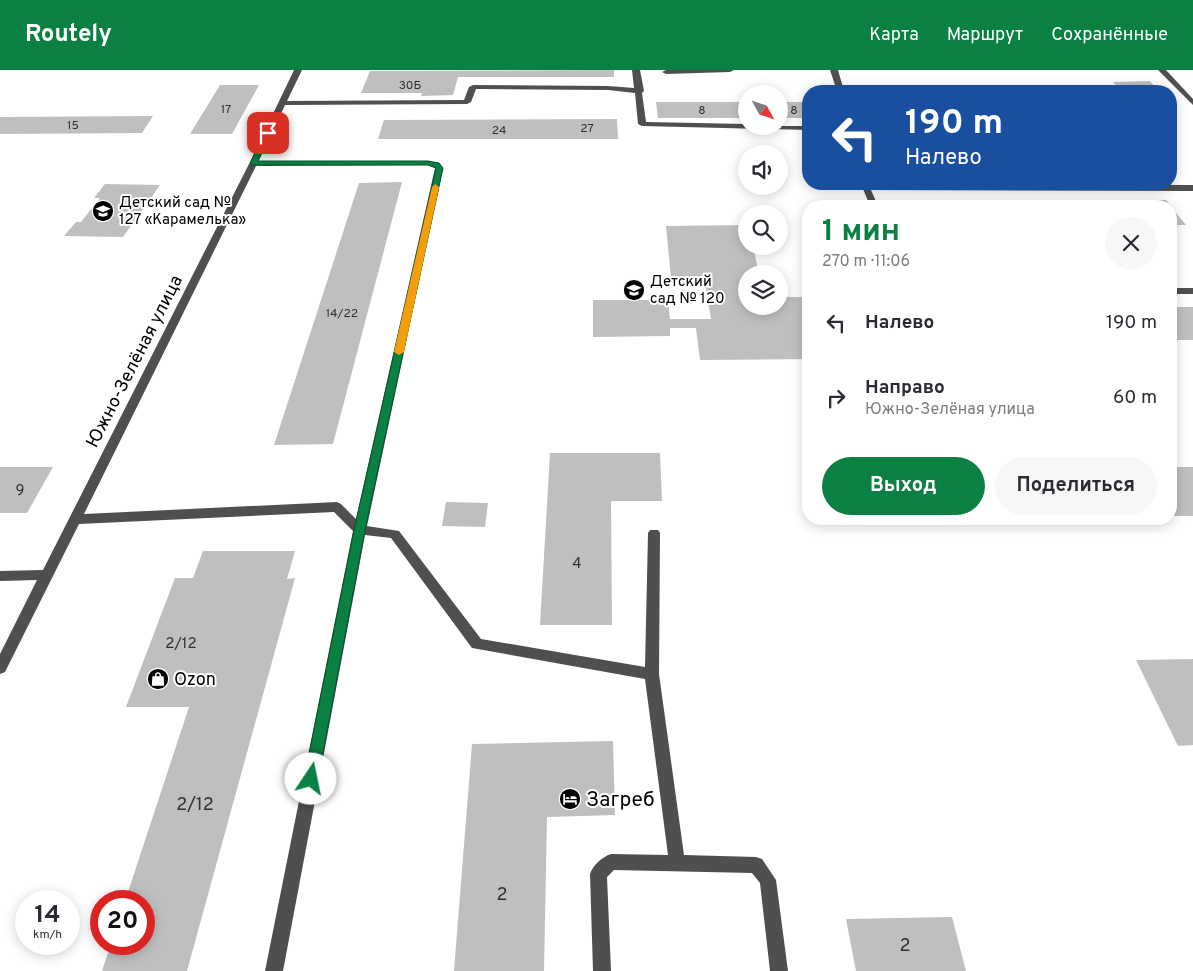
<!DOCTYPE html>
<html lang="ru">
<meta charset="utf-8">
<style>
body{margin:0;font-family:Overpass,sans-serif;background:#f7f7f7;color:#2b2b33;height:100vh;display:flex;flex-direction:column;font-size:19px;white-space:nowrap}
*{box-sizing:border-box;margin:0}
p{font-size:16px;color:#7c7c81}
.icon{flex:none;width:28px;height:28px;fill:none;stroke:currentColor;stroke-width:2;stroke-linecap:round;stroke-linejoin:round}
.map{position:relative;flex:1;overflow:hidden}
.panel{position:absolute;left:802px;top:130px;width:375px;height:325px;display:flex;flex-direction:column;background:#fff;border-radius:20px;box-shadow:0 2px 12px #0003}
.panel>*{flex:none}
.banner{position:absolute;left:802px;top:15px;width:375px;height:105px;border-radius:20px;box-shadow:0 2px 12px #0003;background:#1a4fa0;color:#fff;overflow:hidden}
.needle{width:32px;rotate:130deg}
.controls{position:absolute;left:738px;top:15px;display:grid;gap:10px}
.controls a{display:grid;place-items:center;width:50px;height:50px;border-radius:50%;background:#fff;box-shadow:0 2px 12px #0003;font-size:25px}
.speed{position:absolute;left:15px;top:820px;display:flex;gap:10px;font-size:25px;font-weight:700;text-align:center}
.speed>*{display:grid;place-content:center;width:65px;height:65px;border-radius:50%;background:#fff;box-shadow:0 2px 12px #0003;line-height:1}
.speed small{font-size:12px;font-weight:400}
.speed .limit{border:8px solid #d22;background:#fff;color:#111}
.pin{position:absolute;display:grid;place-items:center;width:42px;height:42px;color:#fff;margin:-21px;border-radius:10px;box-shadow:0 2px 8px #0006}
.me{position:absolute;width:55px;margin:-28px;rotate:11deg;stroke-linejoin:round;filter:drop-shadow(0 0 4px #0008)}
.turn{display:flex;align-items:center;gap:18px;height:105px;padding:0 20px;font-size:22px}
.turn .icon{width:65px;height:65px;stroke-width:2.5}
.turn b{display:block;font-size:35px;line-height:42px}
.round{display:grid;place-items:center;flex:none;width:52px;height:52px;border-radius:26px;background:#f7f7f7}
.headline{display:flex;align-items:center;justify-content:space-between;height:85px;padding:0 20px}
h1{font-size:30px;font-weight:700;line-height:38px;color:#0b8043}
.cta{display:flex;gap:10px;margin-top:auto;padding:10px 20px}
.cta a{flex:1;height:58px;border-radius:30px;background:#0b8043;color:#fff;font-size:20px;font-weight:700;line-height:58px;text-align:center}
.cta a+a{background:#f7f7f7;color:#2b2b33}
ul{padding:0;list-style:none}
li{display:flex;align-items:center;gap:15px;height:75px;padding:0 20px}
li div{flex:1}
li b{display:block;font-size:19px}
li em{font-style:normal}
header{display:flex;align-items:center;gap:30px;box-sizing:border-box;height:70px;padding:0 25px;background:#0b8043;color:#fff}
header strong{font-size:24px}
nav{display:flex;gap:28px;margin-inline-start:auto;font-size:18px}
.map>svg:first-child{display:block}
</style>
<header>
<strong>Routely</strong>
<nav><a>Карта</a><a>Маршрут</a><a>Сохранённые</a></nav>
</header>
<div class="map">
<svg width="1193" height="901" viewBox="0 0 1193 901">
<rect width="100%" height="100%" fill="#fff"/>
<!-- building -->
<path fill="#bfbfbf" d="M 614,0 L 614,7 L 458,7 L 453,25 L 421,26 L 422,23 L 361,23 L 370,1 Z
M 1150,11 L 1155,17 L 1118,17 L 1113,12 Z
M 220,15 L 259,15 L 232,64 L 190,64 Z
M 656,32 L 746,32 L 746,48 L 658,48 Z
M 779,32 L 809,32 L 809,48 L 779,48 Z
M 153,46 L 142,63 L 0,64 L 0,47 Z
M 617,49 L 618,69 L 378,69 L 384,50 Z
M 402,112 L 333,374 L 274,375 L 359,113 Z
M 105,114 L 160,115 L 123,167 L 64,166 L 76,152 L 81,152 L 100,128 L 94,128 Z
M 903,130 L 1166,130 L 1171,136 L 906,136 Z
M 1171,137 L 1186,155 L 1171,155 Z
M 746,155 L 746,176 L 769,176 L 770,181 L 754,181 L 759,204 L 746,204 L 746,236 L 779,236 L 779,227 L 802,227 L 809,253 L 809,289 L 700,290 L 696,258 L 670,258 L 670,266 L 593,267 L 593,230 L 668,230 L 670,249 L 711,249 L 704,207 L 671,208 L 666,156 Z
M 1171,237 L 1193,237 L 1193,270 L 1171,270 Z
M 550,383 L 660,383 L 662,431 L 611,431 L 612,555 L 540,555 Z
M 0,397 L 53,397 L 27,443 L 0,443 Z
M 1171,397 L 1193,397 L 1193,446 L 1171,446 Z
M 446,432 L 488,433 L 485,457 L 442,456 Z
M 203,481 L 295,481 L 287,509 L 295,508 L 187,901 L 102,901 L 111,874 L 144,874 L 144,831 L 125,831 L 189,637 L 126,637 L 175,508 L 193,508 Z
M 1193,589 L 1193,675 L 1178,676 L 1136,590 Z
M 613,671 L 615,745 L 547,747 L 544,901 L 454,901 L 472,674 Z
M 952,847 L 966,901 L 856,901 L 846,849 Z"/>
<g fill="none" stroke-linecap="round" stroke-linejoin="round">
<!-- minor -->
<path fill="#4f4f4f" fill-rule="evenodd" d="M 294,0 L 302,0 L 287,31 L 464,30 L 469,17 L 473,15 L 608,16 L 634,18 L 632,0 L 640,0 L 644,21 L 642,23 L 646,52 L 746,54 L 746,56 L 809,56 L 809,60 L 642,56 L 638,54 L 635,23 L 608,20 L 476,19 L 471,32 L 467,34 L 285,35 L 258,92 L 428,91 L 439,93 L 443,98 L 367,456 L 399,461 L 481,569 L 645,597 L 648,463 L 650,460 L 658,460 L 660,463 L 659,604 L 684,785 L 756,787 L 762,789 L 776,810 L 788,901 L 770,901 L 760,813 L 752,803 L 614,800 L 607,807 L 611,901 L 593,901 L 590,804 C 593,795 602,787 611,784 L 668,785 L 645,609 L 472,578 L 391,468 L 365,465 L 283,901 L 265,901 L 353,461 L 334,442 L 79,454 L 5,602 L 0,604 L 0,584 L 37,510 L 0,511 L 0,501 L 43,500 L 249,94 ZM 428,95 L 435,98 L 356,449 L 341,434 L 337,432 L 84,444 L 256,96 Z
M 666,0 L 734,0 L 730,2 L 666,4 L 662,2 Z
M 830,0 L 838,0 L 844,21 L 837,21 Z
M 1158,0 L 1166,0 L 1193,29 L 1193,35 Z
M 861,114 L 1193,115 L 1193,121 L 871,120 L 878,136 L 870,136 Z
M 1171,218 L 1193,218 L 1193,224 L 1171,224 Z"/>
</g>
<!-- route -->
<path fill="#0b8043" stroke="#07532c" d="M 268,61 L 271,63 L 258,91 L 428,91 L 439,93 L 443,98 L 365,460 L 318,709 L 316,714 L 311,716 L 306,714 L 304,709 L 354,460 L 436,98 L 428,95 L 251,95 L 250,94 L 264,63 Z"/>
<!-- slow -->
<path fill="#f59e0b" d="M 435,114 L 439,117 L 404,282 L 399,285 L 394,282 L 432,117 Z"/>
<!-- icons -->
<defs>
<g id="school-disc" transform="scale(1.125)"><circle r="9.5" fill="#000" stroke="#fff"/><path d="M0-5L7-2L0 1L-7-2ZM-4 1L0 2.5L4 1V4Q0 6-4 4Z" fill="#fff"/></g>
<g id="shop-disc" transform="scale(1.125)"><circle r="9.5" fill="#000" stroke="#fff"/><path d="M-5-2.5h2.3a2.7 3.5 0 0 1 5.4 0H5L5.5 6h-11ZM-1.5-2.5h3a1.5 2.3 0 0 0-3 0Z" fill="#fff"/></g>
<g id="hotel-disc" transform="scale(1.125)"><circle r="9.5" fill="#000" stroke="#fff"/><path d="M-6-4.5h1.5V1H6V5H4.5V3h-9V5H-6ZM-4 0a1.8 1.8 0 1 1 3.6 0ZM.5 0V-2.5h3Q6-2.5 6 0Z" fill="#fff"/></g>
</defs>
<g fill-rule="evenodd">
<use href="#school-disc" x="103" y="141"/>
<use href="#school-disc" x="634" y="220"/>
<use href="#shop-disc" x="158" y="609"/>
<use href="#hotel-disc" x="570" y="729"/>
</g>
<g text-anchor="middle" stroke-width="4" stroke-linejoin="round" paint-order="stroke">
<!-- far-number labels -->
<g font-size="12" fill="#303030">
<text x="410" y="19">30Б</text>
<text x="226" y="43">17</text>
<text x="702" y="44">8</text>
<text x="794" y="44">8</text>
<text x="73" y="59">15</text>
<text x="587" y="62">27</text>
<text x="499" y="64">24</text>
<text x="342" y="247">14/22</text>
</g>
<!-- far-poi labels -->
<g font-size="15" fill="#000" stroke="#fff" text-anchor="start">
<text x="119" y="137">Детский сад №<tspan x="119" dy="17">127 «Карамелька»</tspan></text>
<text x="650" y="216">Детский<tspan x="650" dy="17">сад № 120</tspan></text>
</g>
<!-- number labels -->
<g font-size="15" fill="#303030">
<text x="20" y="425">9</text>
<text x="577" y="498">4</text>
<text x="181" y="578">2/12</text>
</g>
<!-- street labels -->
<g font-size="18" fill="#000" stroke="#fff">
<text transform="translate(134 291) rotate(-63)" y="6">Южно-Зелёная улица</text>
</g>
<!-- poi labels -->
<g font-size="18" fill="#000" stroke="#fff" text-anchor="start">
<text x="174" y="615">Ozon</text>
</g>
<!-- near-number labels -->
<g font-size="18" fill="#303030">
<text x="195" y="740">2/12</text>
<text x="502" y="830">2</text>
<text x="905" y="881">2</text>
</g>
<!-- near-poi labels -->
<g font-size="21" fill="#000" stroke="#fff" text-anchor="start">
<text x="586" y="736">Загреб</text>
</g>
</g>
</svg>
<div class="controls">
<a><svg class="needle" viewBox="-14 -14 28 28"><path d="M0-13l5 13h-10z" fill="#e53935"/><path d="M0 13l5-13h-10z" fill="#7c7c81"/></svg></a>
<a><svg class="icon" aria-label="sound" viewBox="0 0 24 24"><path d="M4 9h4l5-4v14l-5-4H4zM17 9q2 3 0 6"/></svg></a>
<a><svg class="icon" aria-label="search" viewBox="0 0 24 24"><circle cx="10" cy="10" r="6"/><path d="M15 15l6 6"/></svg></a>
<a><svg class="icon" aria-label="layers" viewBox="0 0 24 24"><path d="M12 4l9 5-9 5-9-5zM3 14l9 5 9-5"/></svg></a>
</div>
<div class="speed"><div>14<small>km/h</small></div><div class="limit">20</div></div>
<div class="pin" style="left:268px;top:63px;background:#d93025"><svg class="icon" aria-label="arrive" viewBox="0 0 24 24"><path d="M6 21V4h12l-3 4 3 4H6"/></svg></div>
<svg class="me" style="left:311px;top:709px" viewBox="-20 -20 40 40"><circle r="19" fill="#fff"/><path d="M0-13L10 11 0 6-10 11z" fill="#0b8043"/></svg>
<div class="banner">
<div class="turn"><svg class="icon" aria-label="left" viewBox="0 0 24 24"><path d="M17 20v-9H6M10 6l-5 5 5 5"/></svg><div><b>190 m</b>Налево</div></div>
</div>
<section class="panel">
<div class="headline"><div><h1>1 мин</h1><p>270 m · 11:06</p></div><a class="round"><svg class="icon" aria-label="close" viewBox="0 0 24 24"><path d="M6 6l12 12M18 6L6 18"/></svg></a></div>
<ul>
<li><svg class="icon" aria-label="left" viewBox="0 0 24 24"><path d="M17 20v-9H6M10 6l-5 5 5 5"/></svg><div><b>Налево</b></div><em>190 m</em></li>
<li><svg class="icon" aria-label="right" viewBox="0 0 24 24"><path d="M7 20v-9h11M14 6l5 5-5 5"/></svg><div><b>Направо</b><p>Южно-Зелёная улица</p></div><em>60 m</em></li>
</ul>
<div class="cta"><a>Выход</a><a>Поделиться</a></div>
</section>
</div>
